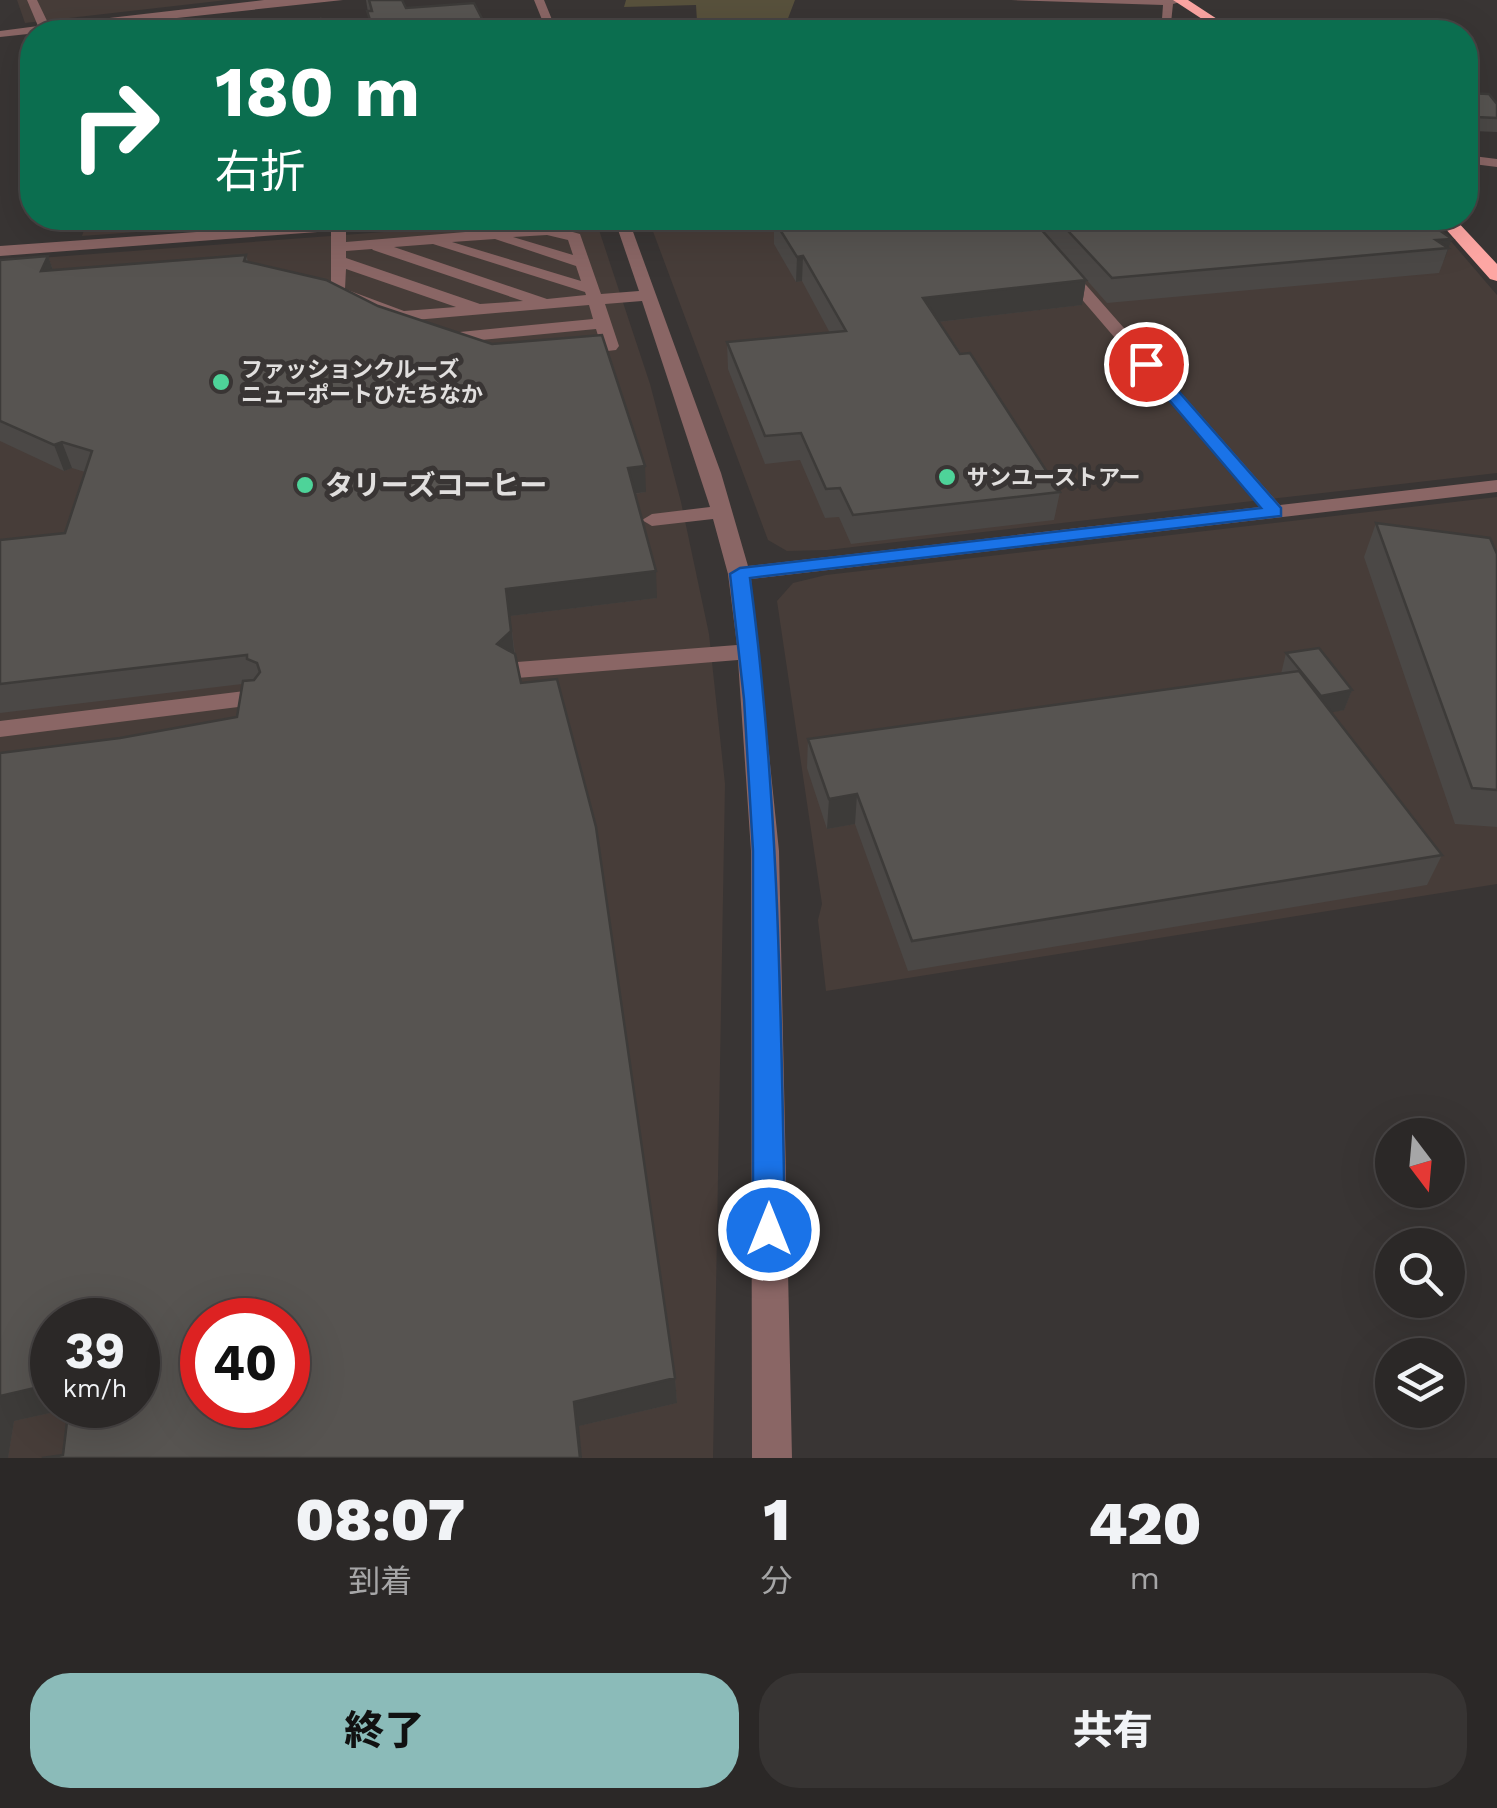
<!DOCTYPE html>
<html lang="ja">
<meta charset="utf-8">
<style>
body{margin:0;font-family:"Work Sans","Noto Sans JP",sans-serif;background:#373433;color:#f1f3f6;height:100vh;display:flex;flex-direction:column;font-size:38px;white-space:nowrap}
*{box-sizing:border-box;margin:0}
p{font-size:32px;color:#a6a6a7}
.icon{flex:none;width:55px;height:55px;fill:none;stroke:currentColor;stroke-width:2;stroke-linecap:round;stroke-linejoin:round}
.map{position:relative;height:1458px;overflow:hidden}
.side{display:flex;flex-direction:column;background:#2b2827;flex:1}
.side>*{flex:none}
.guide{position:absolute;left:20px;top:20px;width:1458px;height:210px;border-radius:40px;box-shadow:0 10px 40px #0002,0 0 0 2px #474444;background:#0b6e4f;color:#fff;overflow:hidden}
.needle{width:65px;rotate:164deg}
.controls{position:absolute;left:1375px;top:1118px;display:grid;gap:20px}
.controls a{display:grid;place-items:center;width:90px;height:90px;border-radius:50%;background:#2b2827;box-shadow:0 10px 40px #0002,0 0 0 2px #474444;font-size:50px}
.speed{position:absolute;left:30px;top:1298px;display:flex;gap:20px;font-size:50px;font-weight:700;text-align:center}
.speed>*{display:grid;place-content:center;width:130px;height:130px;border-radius:50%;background:#2b2827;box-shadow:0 10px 40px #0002,0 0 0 2px #474444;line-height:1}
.speed small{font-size:25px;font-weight:400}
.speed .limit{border:15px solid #d22;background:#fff;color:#111}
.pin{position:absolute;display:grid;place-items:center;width:85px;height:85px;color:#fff;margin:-42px;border:5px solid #fff;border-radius:50%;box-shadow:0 2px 10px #0007}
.me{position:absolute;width:110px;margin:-55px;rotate:0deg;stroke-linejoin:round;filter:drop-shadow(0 0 8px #0008)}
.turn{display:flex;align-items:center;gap:35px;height:210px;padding:0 30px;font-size:45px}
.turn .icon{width:130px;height:130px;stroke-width:2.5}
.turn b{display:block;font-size:70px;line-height:85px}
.eta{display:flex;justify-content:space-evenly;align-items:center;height:170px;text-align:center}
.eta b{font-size:60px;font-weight:800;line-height:70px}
.button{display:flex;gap:20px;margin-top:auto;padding:20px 30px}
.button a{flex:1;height:115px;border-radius:40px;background:#8bbbb9;color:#111;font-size:40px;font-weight:800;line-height:115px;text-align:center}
.button a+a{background:#373433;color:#f1f3f6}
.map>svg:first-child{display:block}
</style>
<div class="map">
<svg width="1497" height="1458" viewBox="0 0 1497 1458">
<rect width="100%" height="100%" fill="#393534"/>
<!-- built -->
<path fill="#473d39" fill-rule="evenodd" d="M 17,0 L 227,0 L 25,23 Z
M 88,218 L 328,218 L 82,236 Z
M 665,218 L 1431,218 L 1497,295 L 1497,473 L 827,550 L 787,551 L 768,540 L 651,226 Z
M 555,219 L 599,230 L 650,384 L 681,502 L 709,634 L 725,784 L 713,1458 L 0,1458 L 0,261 ZM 52,1320 L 138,1320 L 138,1405 L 52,1405 ZM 202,1320 L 288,1320 L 288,1405 L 202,1405 Z
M 1497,497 L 1497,884 L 826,991 L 818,920 L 822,904 L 777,601 L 793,583 L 826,575 Z"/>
<!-- green -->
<path fill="#58513c" d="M 626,0 L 795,0 L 787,21 L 697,21 L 696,5 L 624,7 Z"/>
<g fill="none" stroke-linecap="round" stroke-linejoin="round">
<!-- path -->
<path stroke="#6e6a69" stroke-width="2.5" stroke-dasharray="5 2.5" stroke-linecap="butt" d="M 320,18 L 324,32"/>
<!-- minor -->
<path fill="#8a6665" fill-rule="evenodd" d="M 27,0 L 37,0 L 49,25 L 264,0 L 343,0 L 0,37 L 0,31 L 38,26 Z
M 534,0 L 544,0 L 557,32 L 547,32 Z
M 1011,0 L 1187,0 L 1173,4 L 1171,23 L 1133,32 L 1115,32 L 1162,19 L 1163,5 Z
M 1465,155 L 1497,159 L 1497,167 L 1465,163 Z
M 391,218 L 451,218 L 444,222 L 346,230 L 346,242 L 547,225 L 580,234 L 601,294 L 639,291 L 614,218 L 628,218 L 721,473 L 748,566 L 1260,507 L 1012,218 L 1027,218 L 1280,505 L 1497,480 L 1497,492 L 751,579 L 779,851 L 792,1458 L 752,1458 L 751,851 L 738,660 L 517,678 L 505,670 L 517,662 L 737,645 L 728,574 L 713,519 L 652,526 L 642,520 L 652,514 L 710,507 L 642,301 L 605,304 L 619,346 L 616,350 L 573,355 L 567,354 L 567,346 L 600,342 L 596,329 L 460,342 L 451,337 L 460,332 L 593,319 L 589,305 L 403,321 L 331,295 L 331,231 L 0,256 L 0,246 ZM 547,235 L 568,240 L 573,255 L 513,237 ZM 495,239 L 576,266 L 581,281 L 452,242 ZM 433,244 L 585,292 L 586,295 L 547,299 L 394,247 ZM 372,249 L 373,250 L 523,301 L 480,304 L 346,258 L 346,251 ZM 346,269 L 456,307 L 404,311 L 345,289 Z
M 253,690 L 262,692 L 265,698 L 262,704 L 0,737 L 0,721 Z"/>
<!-- highway -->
<path fill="#fda6a3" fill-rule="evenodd" d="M 1173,0 L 1188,0 L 1237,32 L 1222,32 Z
M 1436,218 L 1454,218 L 1497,264 L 1497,281 L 1490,279 Z"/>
</g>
<!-- wall -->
<path fill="#4b4846" d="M 366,0 L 402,0 L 406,8 L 489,32 L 371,32 Z
M 1465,93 L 1497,104 L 1497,132 L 1472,131 L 1465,120 Z
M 768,218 L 1031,218 L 1086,280 L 1082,305 L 939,322 L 1060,492 L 1054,520 L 851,544 L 839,517 L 825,518 L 800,460 L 765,464 L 728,369 L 727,342 L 830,333 L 802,281 L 796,282 L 774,244 L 774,229 Z
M 1032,218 L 1422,218 L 1452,239 L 1439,273 L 1107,303 Z
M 246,255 L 248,261 L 646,492 L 635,494 L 657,598 L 510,616 L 515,654 L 675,1378 L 677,1403 L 579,1426 L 63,1455 L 68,1409 L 14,1421 L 8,1458 L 0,1458 L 120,738 L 237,717 L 242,684 L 0,713 L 0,540 L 65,533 L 85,472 L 72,468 L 64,471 L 0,441 L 0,260 L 48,256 L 53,270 Z
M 1376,523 L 1497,554 L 1497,827 L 1455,824 L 1364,557 Z
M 1286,653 L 1352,690 L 1344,710 L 1331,712 L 1442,855 L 1427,885 L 908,971 L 855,824 L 827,829 L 807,768 L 808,739 L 1281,674 Z"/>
<!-- shaded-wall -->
<path fill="#3d3b39" d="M 1452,239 L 1443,263 L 1448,248 L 1436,240 Z
M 48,256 L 56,279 L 41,271 Z
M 803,256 L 802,281 L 796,282 L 797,257 Z
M 1086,280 L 1082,305 L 921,324 L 923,298 Z
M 62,442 L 72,468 L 64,471 L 54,445 Z
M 645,466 L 646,492 L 630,494 L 628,468 Z
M 656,571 L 657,598 L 510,616 L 515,659 L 497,644 L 506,589 Z
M 1352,690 L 1344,710 L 1313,716 L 1321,696 Z
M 857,794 L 855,824 L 827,829 L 829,799 Z
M 675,1378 L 677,1403 L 579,1426 L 582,1458 L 580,1458 L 574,1402 Z
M 52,1384 L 52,1405 L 86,1405 L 14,1421 L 8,1458 L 0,1458 L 0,1396 Z"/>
<!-- building -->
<path fill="#575451" stroke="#3d3b39" stroke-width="2.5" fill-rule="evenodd" d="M 369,0 L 402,0 L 406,8 L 474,3 L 489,32 L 374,32 L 367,11 L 372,11 Z
M 662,25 L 727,32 L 608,32 L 606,28 Z
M 1465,93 L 1489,94 L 1497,104 L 1497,118 L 1476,117 L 1465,101 Z
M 781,218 L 1031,218 L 1086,280 L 923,298 L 960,354 L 970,353 L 1060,492 L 853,515 L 840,488 L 826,489 L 801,433 L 765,436 L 727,342 L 846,331 L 803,256 L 797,257 L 774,220 L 782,219 Z
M 1056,218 L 1422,218 L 1452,239 L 1436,240 L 1448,248 L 1112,278 Z
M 246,255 L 244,261 L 326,280 L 378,306 L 492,344 L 602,335 L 645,466 L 628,468 L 656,571 L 506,589 L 511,631 L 497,644 L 515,654 L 521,683 L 557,679 L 596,827 L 675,1378 L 574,1402 L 580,1458 L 42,1458 L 63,1455 L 69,1405 L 138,1405 L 138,1320 L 52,1320 L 52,1384 L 0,1396 L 0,753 L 120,738 L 237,717 L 243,681 L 254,680 L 260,672 L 257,663 L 247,659 L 247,655 L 0,684 L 0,540 L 65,533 L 92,451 L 62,442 L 54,445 L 0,421 L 0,260 L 48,256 L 41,271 ZM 202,1320 L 288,1320 L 288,1405 L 202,1405 Z
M 1376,523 L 1490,538 L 1497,554 L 1497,790 L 1472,788 Z
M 1319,648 L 1352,690 L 1321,696 L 1286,653 Z
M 1299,671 L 1442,855 L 912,941 L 857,794 L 829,799 L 808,739 Z"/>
<!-- route -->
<path fill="#1a73e8" stroke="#114b97" stroke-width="2.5" d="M 1141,361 L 1152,361 L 1281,508 L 1281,516 L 750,578 C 779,796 781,1011 785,1230 L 781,1241 L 769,1245 L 758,1241 L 753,1230 L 753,851 L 744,699 L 730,574 L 740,568 L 1261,508 L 1141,367 Z"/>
<!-- markers -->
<g fill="#4ed399" stroke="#393534" stroke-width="4">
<circle cx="221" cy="382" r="10"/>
<circle cx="947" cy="477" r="10"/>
<circle cx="305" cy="485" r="10"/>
</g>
<g text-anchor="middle" stroke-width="10" stroke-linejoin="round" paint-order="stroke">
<!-- far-poi labels -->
<g font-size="22" font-weight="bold" fill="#e1dfde" stroke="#393534" text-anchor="start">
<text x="241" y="377">ファッションクルーズ<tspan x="241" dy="25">ニューポートひたちなか</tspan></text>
<text x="967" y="485">サンユーストアー</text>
</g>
<!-- poi labels -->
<g font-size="28" font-weight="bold" fill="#e1dfde" stroke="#393534" text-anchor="start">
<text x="325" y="495">タリーズコーヒー</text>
</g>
</g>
</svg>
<div class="controls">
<a><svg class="needle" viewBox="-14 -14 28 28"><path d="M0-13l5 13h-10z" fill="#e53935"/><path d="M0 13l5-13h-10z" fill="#a6a6a7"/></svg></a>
<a><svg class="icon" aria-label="search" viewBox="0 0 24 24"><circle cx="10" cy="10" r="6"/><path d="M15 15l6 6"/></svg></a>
<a><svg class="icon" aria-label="layers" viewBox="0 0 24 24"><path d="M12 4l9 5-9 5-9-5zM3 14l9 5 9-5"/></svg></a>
</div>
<div class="speed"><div>39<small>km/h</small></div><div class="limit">40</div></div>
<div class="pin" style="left:1146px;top:364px;background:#d93025"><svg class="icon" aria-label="arrive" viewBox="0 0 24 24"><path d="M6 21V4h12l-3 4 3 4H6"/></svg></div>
<svg class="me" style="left:769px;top:1230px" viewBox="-20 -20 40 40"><circle r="17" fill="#1a73e8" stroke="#fff" stroke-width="3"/><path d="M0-11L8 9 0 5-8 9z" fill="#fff"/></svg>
<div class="guide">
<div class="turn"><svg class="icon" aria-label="right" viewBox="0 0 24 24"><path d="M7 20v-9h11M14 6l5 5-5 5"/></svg><div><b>180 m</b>右折</div></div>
</div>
</div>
<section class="side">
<div class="eta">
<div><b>08:07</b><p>到着</p></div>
<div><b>1</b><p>分</p></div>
<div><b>420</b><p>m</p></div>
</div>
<div class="button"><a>終了</a><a>共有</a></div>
</section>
